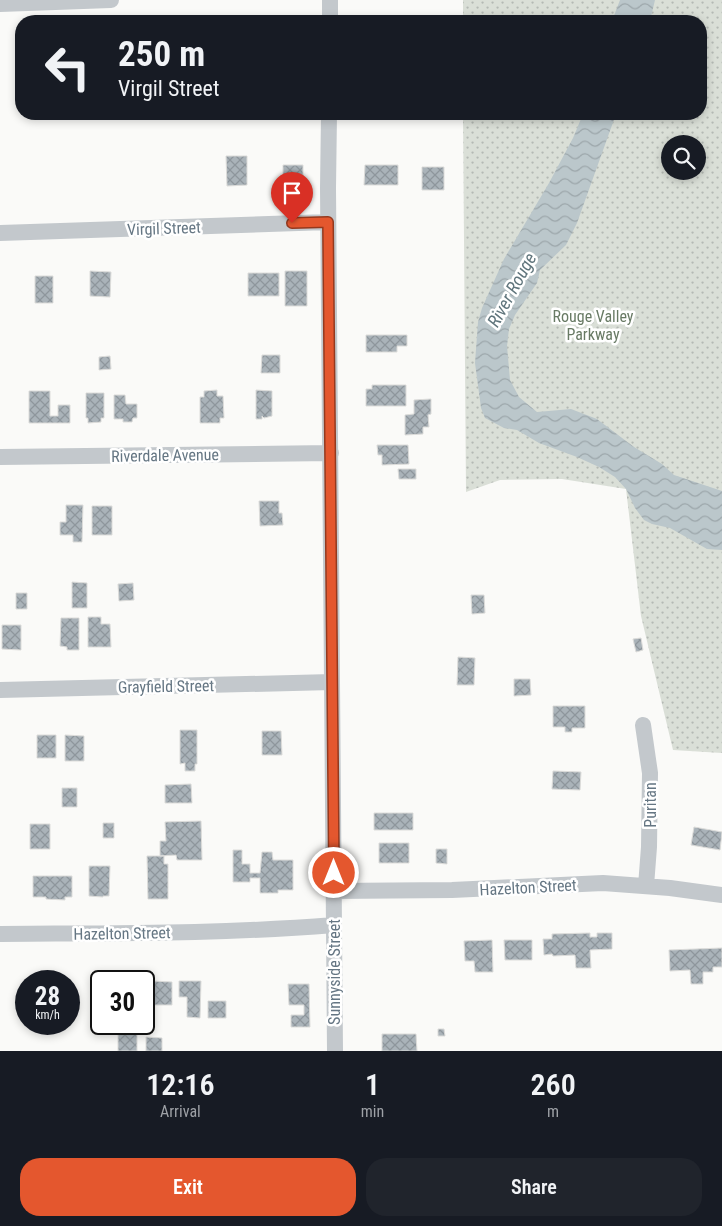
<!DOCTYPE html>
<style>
body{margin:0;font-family:"Roboto Condensed",sans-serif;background:#20242c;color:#f1f3f6;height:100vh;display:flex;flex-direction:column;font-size:19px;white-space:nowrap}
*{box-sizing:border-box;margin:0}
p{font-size:16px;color:#9ea1a6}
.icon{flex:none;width:28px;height:28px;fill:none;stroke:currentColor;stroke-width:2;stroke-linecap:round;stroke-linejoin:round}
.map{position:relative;height:1051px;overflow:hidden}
.panel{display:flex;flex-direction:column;background:#171b24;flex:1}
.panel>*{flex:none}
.hud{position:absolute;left:15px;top:15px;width:692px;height:105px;border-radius:20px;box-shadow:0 2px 8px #0003;background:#171b24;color:#f1f3f6;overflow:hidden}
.controls{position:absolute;left:661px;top:135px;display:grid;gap:10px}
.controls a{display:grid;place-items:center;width:45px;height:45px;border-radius:50%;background:#171b24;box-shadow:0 2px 8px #0003;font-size:25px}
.speed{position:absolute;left:15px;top:970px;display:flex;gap:10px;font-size:25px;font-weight:700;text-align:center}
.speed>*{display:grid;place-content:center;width:65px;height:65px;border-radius:50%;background:#171b24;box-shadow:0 2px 8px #0003;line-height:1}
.speed small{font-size:12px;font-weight:400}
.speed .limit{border:2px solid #111;border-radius:8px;background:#fff;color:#111}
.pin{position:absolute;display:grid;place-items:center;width:42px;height:42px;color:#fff;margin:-51px -21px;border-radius:50% 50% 50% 0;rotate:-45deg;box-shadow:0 0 5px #0007}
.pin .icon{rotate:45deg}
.me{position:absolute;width:55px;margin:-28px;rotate:0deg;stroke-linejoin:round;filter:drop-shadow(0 0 4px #0008)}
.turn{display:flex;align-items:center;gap:18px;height:105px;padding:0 20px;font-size:22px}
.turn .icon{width:65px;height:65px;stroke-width:2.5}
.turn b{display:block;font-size:35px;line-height:42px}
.eta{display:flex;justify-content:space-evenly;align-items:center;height:85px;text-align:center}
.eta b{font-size:30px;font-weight:600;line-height:35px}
.primary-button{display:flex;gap:10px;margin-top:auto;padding:10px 20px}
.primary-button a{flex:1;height:58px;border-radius:20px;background:#e4572e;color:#fff;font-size:20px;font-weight:600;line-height:58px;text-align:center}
.primary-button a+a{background:#20242c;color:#f1f3f6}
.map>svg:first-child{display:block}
</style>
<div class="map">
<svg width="722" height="1051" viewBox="0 0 722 1051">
<defs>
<pattern id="park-dots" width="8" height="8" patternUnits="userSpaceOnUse" patternTransform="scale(1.25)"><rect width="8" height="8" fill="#dadfd7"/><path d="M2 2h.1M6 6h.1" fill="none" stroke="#b4b9b4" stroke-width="1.8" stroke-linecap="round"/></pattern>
<pattern id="water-waves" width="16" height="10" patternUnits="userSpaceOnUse" patternTransform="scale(1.25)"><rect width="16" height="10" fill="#bbc7cb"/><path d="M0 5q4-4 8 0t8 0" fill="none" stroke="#9ca6aa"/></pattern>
<pattern id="building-cross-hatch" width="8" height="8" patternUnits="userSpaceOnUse" patternTransform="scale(1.25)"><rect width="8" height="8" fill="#aab3b9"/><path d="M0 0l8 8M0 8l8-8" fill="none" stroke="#8e969c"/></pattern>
</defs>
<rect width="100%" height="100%" fill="#fafaf8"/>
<!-- park -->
<path fill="url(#park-dots)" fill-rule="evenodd" d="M 463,0 L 722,0 L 722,753 L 673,750 L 641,616 L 626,489 L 562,479 L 500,480 L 466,492 L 463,114 L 701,114 L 701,21 L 463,21 ZM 670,144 L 698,144 L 698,171 L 670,171 Z"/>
<!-- water -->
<path fill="url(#water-waves)" d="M 620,0 L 655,0 L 650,21 L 612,21 Z
M 583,114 L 616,114 L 577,223 L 566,245 L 540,270 L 537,283 L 515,315 L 509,329 L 507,346 L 510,380 L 519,397 L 537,412 L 571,409 L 597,419 L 634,447 L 662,464 L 674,475 L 722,491 L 722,550 L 707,549 L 670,528 L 652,524 L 644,520 L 635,508 L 626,489 L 615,477 L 599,467 L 577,457 L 539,443 L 517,430 L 504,428 L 485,418 L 481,408 L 475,363 L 478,322 L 482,308 L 504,259 L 549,183 L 573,138 Z"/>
<!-- building -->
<path fill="url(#building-cross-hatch)" stroke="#dcdcda" d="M 226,156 L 247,156 L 247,185 L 227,186 Z
M 283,165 L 303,165 L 303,185 L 283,185 Z
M 365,165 L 398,165 L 398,185 L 364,185 Z
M 422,167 L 444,167 L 444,190 L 422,190 Z
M 90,271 L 111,272 L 110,297 L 90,296 Z
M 285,271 L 307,271 L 307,306 L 285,306 Z
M 248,273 L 279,273 L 279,296 L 248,296 Z
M 35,276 L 53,276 L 53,303 L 35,303 Z
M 366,335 L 407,335 L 407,346 L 397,346 L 397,352 L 366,352 Z
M 262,355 L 280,355 L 280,373 L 261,373 Z
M 110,356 L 111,369 L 99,370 L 99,357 Z
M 372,385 L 406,385 L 406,406 L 366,406 L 366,389 L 372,389 Z
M 217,390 L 217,396 L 223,396 L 224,418 L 220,418 L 220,423 L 200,423 L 200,397 L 204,397 L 204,391 Z
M 256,390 L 272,391 L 272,416 L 264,418 L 262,416 L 262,419 L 256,419 Z
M 29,391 L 50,391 L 50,416 L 58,416 L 58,405 L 70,405 L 70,423 L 29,423 Z
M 86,393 L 104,393 L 104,418 L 101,418 L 101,422 L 88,423 L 88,418 L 86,418 Z
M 114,395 L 125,395 L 126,404 L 137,404 L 137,418 L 133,418 L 132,422 L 123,422 L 123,419 L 114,419 Z
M 431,399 L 431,414 L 428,415 L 429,427 L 423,427 L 423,434 L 405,435 L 405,415 L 414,414 L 414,400 Z
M 377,445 L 408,445 L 409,464 L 382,465 L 382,455 L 378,455 Z
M 398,469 L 416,469 L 416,479 L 399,479 Z
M 259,501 L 279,501 L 279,513 L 282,513 L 283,525 L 260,526 Z
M 66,505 L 83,505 L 82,542 L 73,542 L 73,535 L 60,535 L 60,522 L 66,522 Z
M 92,506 L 112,506 L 112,535 L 92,535 Z
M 72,582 L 87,583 L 87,608 L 72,608 Z
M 133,583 L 134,600 L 119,601 L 118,584 Z
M 16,593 L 27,593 L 27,609 L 16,609 Z
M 471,595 L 484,595 L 485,613 L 472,614 Z
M 88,617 L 101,617 L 101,624 L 110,624 L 111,647 L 88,647 Z
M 61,618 L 79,618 L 79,650 L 67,650 L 67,647 L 60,646 Z
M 2,625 L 21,625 L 21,650 L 2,649 Z
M 641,638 L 643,650 L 636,652 L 633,639 Z
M 458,657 L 475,658 L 474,685 L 457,685 Z
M 514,679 L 530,679 L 531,695 L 514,696 Z
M 553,706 L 585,706 L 585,728 L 572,728 L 572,732 L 565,732 L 565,727 L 553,727 Z
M 180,730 L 197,730 L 197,764 L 195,764 L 195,771 L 185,771 L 185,763 L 180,764 Z
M 262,731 L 281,731 L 282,755 L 262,755 Z
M 37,735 L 56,735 L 56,758 L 37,758 Z
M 65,735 L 84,736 L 84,761 L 65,761 Z
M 553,771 L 581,772 L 580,790 L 552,789 Z
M 191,784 L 192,803 L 165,803 L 165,785 Z
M 62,788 L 77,788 L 77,807 L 62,807 Z
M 374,813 L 413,813 L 413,830 L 374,830 Z
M 201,821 L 202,860 L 177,860 L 176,855 L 160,856 L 160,841 L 166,841 L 165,822 Z
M 103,823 L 114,823 L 114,838 L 103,838 Z
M 30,824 L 50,824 L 50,849 L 30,849 Z
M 694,827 L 722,832 L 720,850 L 691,845 Z
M 379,843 L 409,843 L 409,863 L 379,863 Z
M 436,849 L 447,849 L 447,864 L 436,863 Z
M 233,850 L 242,850 L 242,864 L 250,864 L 250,873 L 260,873 L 262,852 L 272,852 L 273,860 L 293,860 L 293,890 L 278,890 L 278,893 L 260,893 L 260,878 L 250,878 L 250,882 L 233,882 Z
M 147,856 L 164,856 L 164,864 L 168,864 L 168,899 L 148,899 Z
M 89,866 L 110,866 L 109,896 L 103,896 L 103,897 L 89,896 Z
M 33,876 L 72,876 L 72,897 L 65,897 L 65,900 L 46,899 L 46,897 L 33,897 Z
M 590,933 L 590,937 L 597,937 L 597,933 L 612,933 L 612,949 L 590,950 L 591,968 L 576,968 L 575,955 L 553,956 L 552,954 L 544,955 L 543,939 L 552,939 L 552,934 Z
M 492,940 L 493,972 L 475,972 L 474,961 L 465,961 L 464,941 Z
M 504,940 L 532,940 L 532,960 L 505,960 Z
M 722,948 L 722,967 L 713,967 L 713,972 L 703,972 L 703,984 L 691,984 L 690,970 L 670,971 L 669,950 Z
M 152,981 L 172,982 L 172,1005 L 151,1005 Z
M 179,981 L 201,981 L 200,1018 L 187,1017 L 187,997 L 179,997 Z
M 288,984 L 309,984 L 310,1027 L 291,1027 L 291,1015 L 304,1015 L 304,1005 L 289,1005 Z
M 208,1001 L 226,1001 L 226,1018 L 208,1018 Z
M 438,1029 L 444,1029 L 445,1036 L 438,1036 Z
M 118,1030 L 137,1030 L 137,1051 L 118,1051 Z
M 382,1034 L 416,1034 L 417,1051 L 382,1051 Z
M 146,1037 L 162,1038 L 162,1051 L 146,1051 Z"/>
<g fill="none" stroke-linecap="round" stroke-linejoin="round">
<!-- street -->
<path stroke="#c3c8cc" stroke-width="16" d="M 330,0 L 330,21
M 0,4 L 111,0
M 329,114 L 328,188 L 335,1051
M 0,233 L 328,222
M 0,457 L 331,453
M 0,690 L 332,682
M 643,725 L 650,773 L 649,847 L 646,886
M 333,891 L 452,890 L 603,883 L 670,888 L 722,895
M 0,934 C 111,933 223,934 334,925"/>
</g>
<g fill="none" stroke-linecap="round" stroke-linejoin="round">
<!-- route casing -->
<g stroke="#94391e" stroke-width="12">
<path id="route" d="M 292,223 L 328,222 L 334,873"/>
</g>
<!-- route -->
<use href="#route" stroke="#e4572e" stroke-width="9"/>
</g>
<g text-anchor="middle" stroke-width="5" stroke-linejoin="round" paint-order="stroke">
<!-- street labels -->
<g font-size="16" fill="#657683" stroke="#fff">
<text transform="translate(164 228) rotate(-2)" y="6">Virgil Street</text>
<text transform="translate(165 455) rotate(-1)" y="6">Riverdale Avenue</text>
<text transform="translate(166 686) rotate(-1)" y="6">Grayfield Street</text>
<text transform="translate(650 805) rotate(-90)" y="6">Puritan</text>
<text transform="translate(528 887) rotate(-3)" y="6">Hazelton Street</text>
<text transform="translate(122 933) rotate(-1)" y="6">Hazelton Street</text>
<text transform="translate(334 972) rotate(-90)" y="6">Sunnyside Street</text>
</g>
<!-- park labels -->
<g font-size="16" fill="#687a64" stroke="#fff">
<text x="593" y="322">Rouge Valley<tspan x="593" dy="18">Parkway</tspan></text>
</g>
<!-- water labels -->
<g font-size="18" font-style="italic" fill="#60757c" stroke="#fff">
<text transform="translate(512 290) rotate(-61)" y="6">River Rouge</text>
</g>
</g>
</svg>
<div class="controls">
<a><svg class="icon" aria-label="search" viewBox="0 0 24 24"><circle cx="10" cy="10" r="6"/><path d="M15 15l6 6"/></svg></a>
</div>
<div class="speed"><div>28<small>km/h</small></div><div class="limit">30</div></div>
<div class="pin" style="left:292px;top:223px;background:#d93025"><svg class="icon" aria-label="arrive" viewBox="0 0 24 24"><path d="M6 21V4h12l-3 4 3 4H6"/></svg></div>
<svg class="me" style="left:334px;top:873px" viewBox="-20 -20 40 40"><circle r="17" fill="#e4572e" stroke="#fff" stroke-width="3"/><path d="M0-11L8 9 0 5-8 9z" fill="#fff"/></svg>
<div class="hud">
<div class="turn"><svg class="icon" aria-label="left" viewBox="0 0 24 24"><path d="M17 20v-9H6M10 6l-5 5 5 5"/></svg><div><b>250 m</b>Virgil Street</div></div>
</div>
</div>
<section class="panel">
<div class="eta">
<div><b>12:16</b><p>Arrival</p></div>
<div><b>1</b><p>min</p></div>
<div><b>260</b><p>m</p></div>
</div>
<div class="primary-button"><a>Exit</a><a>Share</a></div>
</section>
